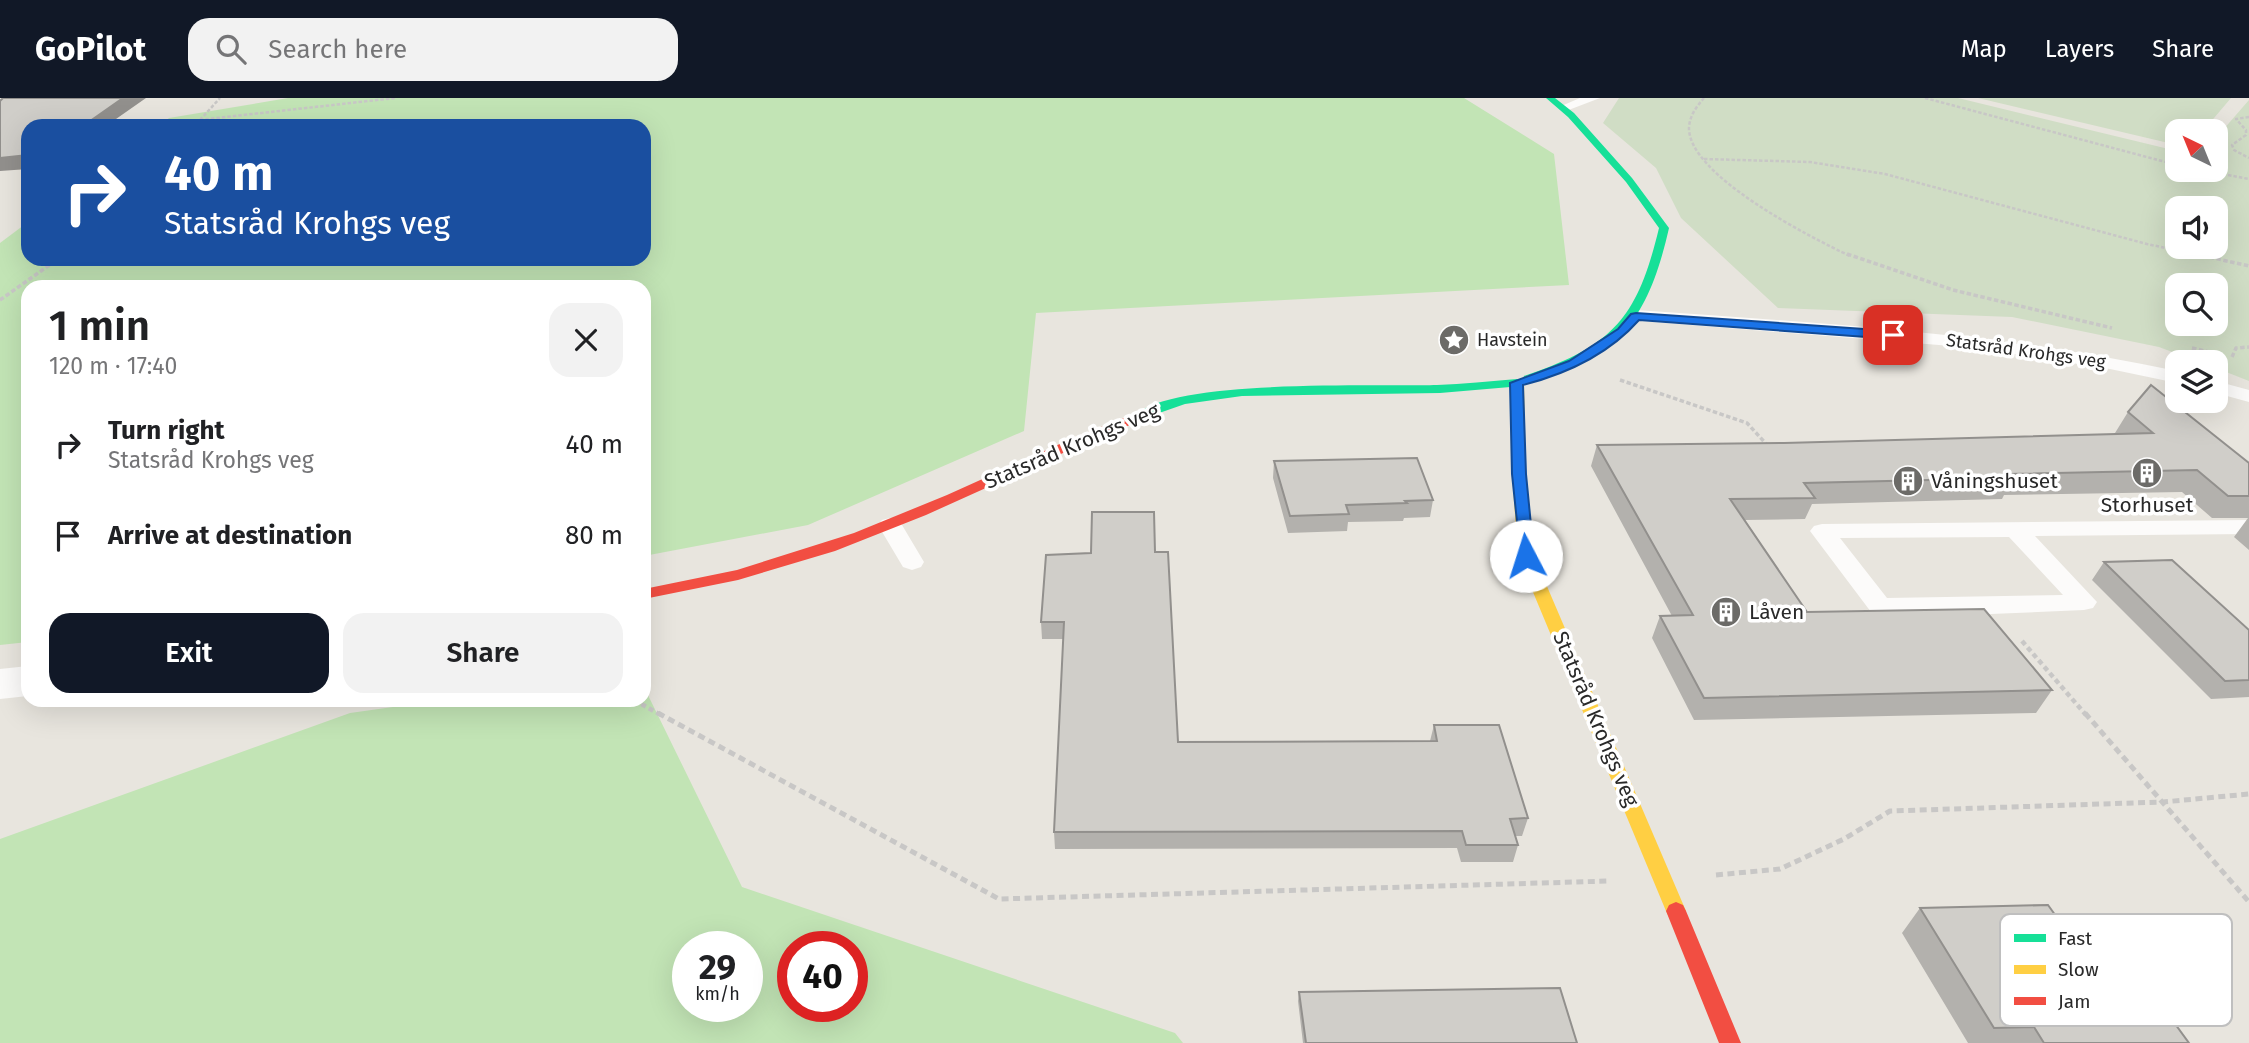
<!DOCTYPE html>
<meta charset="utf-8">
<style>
body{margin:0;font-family:"Fira Sans",sans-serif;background:#f2f2f2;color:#202124;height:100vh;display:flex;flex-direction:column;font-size:26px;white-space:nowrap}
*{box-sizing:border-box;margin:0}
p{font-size:23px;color:#757577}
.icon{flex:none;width:38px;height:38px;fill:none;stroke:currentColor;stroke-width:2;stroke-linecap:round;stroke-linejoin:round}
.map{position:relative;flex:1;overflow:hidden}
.details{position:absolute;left:21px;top:182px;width:630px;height:427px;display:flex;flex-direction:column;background:#fff;border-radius:21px;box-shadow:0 7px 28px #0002}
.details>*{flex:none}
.guide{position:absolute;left:21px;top:21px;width:630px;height:147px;border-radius:21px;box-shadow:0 7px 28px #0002;background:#1a4fa0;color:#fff;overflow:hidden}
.needle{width:46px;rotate:317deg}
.fabs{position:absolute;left:2165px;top:21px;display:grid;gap:14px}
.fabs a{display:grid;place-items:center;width:63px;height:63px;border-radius:14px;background:#fff;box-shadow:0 7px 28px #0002;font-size:35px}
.speed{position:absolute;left:672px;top:833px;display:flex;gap:14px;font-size:35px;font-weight:700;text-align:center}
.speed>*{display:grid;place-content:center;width:91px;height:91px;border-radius:50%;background:#fff;box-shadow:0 7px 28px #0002;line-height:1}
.speed small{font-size:18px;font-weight:400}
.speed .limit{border:10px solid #d22;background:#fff;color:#111}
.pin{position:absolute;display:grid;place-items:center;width:60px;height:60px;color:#fff;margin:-30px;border-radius:14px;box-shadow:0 4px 10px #0006}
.me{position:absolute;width:77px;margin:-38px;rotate:355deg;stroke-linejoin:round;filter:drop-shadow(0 0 5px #0008)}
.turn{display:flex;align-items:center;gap:24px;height:147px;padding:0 28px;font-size:32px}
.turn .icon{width:91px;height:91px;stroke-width:2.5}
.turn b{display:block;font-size:49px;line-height:60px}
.round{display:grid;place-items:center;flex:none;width:74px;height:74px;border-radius:21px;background:#f2f2f2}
.summary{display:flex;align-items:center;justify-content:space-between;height:119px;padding:0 28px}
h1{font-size:42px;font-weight:600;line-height:52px}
.action{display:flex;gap:14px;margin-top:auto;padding:14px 28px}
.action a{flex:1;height:80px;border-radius:21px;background:#111827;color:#fff;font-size:28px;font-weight:600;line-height:80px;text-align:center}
.action a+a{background:#f2f2f2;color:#202124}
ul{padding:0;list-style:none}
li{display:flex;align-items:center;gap:21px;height:91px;padding:0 28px}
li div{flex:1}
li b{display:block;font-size:26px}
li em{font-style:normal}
header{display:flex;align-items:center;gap:42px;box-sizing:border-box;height:98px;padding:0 35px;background:#111827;color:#fff}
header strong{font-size:33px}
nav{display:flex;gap:38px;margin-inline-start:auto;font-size:24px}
.search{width:490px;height:63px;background:#f2f2f2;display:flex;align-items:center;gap:18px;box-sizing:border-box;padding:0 24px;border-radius:21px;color:#757577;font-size:26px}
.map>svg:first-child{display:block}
</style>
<header>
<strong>GoPilot</strong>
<div class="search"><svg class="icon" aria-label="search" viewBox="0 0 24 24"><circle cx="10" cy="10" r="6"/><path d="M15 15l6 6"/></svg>Search here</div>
<nav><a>Map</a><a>Layers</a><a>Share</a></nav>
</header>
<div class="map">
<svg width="2249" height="945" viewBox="0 0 2249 945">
<rect width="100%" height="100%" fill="#e8e5de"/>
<!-- green -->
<path fill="#c2e4b5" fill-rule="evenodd" d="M 288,0 L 1464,0 L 1554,56 L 1569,187 L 1036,215 L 1024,333 L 808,427 L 644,458 L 644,189 L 28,189 L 28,544 L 0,547 L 0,145 L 28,124 L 28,161 L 644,161 L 644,28 L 159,28 L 169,20 Z
M 644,589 L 742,789 L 1175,935 L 1183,945 L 0,945 L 0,741 L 350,615 L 443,602 L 644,602 ZM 688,849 L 747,849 L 747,908 L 688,908 ZM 793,849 L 852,849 L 852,908 L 793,908 Z"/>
<!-- cemetery -->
<path fill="#d0ddc5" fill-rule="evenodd" d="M 1619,0 L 1958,0 L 2177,53 L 2177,72 L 2216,72 L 2216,40 L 2249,2 L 2249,283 L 2216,270 L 2216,264 L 2199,264 L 2159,249 L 2012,219 L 1778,210 L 1681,120 L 1656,70 L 1603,25 ZM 2177,110 L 2216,110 L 2216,149 L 2177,149 ZM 2177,187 L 2216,187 L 2216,226 L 2177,226 Z
M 1978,0 L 2231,0 L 2203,33 L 2177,33 L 2177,47 Z"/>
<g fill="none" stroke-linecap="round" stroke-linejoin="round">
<!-- path-far3 -->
<path stroke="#c8c7c6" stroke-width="2.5" stroke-dasharray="3.5 2" stroke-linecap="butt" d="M 1704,0 C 1697,8 1690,17 1689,29 C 1687,77 1812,140 1850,158
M 1925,0 L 2177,67
M 2249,19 L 2236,21 L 2246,32 L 2246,37 L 2232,47 L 2234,52 L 2249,60
M 200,22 L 220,0
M 191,28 L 199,22 L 395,0
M 1704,61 L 1810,64 L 1885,76 L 2147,146 L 2204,158
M 2201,72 L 2249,81"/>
<!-- path-far2 -->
<path stroke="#c8c7c6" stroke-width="3.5" stroke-dasharray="4.5 2.5" stroke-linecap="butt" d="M 1847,156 L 1953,192 L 2112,230
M 2196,156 L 2249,168
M 0,202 L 58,161
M 2192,250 L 2218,256
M 2232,259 L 2236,250 L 2249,249
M 1620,282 L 1747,325 L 1769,349"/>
<!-- path-far1 -->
<path stroke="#c8c7c6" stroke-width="4.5" stroke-dasharray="5 3.5" stroke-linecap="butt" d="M 2022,543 L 2086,617
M 634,602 L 661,617"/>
<!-- path -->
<path stroke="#c8c7c6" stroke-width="5" stroke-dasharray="7 4.5" stroke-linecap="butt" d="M 658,615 L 999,801 L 1609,783
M 2085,615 L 2249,804
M 1716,777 L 1780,771 L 1844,741 L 1890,713 L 2163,704 L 2249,696"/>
<!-- lane -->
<path fill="#fcfbfa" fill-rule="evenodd" d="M 1580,0 L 1600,0 L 1566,13 L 1559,9 Z
M 1636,212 C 1818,225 1998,235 2177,273 L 2177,285 L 2110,271 L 1976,250 L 1629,222 L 1627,218 L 1629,214 Z
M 2216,283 L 2249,292 L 2249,304 L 2216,295 Z
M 890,420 L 898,422 L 902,427 L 924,464 L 921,469 L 912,472 L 903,469 L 900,464 L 878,427 L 882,422 Z
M 2249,422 L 2249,436 L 2035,438 L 2097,504 L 2093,510 L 2084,512 L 1991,516 L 1880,516 L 1871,514 L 1810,433 L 1814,428 L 1822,426 ZM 2009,439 L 2063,497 L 1887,500 L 1840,440 Z"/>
<!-- street -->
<path fill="#fcfbfa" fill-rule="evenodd" d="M 28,568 L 28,598 L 0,601 L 0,571 Z"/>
<!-- fast -->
<path fill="#16e098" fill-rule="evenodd" d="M 1546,0 L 1555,0 L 1574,15 L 1632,80 L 1669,130 C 1649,218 1620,261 1529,285 L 1523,281 L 1524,278 C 1613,248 1637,221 1659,130 L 1626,84 L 1568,19 Z
M 1517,281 L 1523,285 L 1522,288 L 1440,295 L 1242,298 L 1185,306 L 1142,321 L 1135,317 C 1175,280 1376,289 1437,287 C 1463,286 1490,283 1517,281 Z"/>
<!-- slow -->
<path fill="#ffcf43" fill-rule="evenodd" d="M 1529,277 L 1535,281 L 1524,287 L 1526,376 L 1534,458 L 1686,813 L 1683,819 L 1676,822 L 1669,819 L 1666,813 L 1518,458 L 1512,376 L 1511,285 Z"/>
<!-- jam -->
<path fill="#f24e42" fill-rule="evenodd" d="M 1142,313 L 1147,314 L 1147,320 L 1083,346 L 926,417 L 835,453 L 738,482 L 644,501 L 644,491 L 737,472 L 854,435 L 947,397 L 1073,340 Z
M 1676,804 L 1683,807 L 1686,813 L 1741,945 L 1719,945 L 1666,813 L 1669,807 Z"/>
</g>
<!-- wall -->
<path fill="#b3b1ad" d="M 2128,314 L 2249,365 L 2249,452 L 2234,439 L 2248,420 L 2212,420 L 2182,394 L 2004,397 L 2002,401 L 1812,406 L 1805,421 L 1745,422 L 1807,514 L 2052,592 L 2036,615 L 1694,622 L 1652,540 L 1660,518 L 1672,518 L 1591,368 L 1597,347 L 1784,345 L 2116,336 L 2115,335 Z
M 1274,363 L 1433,402 L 1430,419 L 1404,420 L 1403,423 L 1348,424 L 1347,433 L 1288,435 L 1273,380 Z
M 1155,454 L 1178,644 L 1430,643 L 1434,627 L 1528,720 L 1522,738 L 1515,738 L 1518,747 L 1513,764 L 1461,764 L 1457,750 L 1055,751 L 1054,734 L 1063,541 L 1042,541 L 1041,524 Z
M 2104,464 L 2249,532 L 2249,599 L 2211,601 L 2092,482 Z
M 1920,810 L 2129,920 L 2189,945 L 1968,945 L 1902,835 Z
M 1299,894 L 1577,945 L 1303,945 L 1298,903 Z"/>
<!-- shaded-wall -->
<path fill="#92908d" d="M 123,0 L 146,0 L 106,28 L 83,28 Z
M 28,57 L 28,71 L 0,73 L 0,60 Z"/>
<!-- building -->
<path fill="#d0cec9" stroke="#92908d" stroke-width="2" d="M 3,0 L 123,0 L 83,28 L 28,28 L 28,57 L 0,60 L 0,3 Z
M 2151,287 L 2249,365 L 2249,398 L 2228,398 L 2197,372 L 2010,376 L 2014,380 L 1804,385 L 1815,400 L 1730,401 L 1807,514 L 1984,511 L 2052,592 L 1704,600 L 1660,518 L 1693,517 L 1597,347 L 1784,345 L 2153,335 L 2128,314 Z
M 1417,360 L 1433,402 L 1405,403 L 1407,405 L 1346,407 L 1349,416 L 1290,418 L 1274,363 Z
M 1092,414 L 1154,414 L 1155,454 L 1168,454 L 1178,644 L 1437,643 L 1434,627 L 1499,627 L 1528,720 L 1510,721 L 1518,747 L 1466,747 L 1462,733 L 1054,734 L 1064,524 L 1041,524 L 1046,457 L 1091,455 Z
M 2172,462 L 2249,532 L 2249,582 L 2225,583 L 2104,464 Z
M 2048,807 L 2129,920 L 2170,919 L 2189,945 L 2044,945 L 2034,929 L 1994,930 L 1920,810 Z
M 1560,890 L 1577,945 L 1306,945 L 1299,894 Z"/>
<!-- route -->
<path fill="#1a73e8" stroke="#114b97" stroke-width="2" d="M 1636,215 L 1893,233 L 1899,237 L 1893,241 L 1639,222 C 1609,256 1566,276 1523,287 L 1526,376 L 1534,458 L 1532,462 L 1521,462 L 1512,376 L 1510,285 L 1569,263 L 1618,231 L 1631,216 Z"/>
<!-- icons -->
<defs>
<g id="sight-disc" transform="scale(1.575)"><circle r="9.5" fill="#6c6b68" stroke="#fff"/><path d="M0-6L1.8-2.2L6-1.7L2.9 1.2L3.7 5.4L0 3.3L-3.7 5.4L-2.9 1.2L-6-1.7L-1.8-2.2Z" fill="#fff"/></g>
<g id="building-disc" transform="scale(1.575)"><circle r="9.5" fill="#6c6b68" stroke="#fff"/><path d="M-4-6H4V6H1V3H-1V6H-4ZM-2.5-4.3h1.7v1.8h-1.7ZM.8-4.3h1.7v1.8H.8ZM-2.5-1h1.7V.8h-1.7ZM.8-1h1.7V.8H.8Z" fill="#fff"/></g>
</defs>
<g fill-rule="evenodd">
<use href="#sight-disc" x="1454" y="242"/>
<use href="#building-disc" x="2147" y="375"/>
<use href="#building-disc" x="1908" y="383"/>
<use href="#building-disc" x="1726" y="514"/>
</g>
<g text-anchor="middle" stroke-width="7" stroke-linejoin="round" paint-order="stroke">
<!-- far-poi labels -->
<g font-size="18" fill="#292929" stroke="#fff" text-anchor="start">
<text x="1477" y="248">Havstein</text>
</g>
<!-- far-street labels -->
<g font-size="18" fill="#292929" stroke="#fff">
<text transform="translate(2026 253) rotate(8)" y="6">Statsråd Krohgs veg</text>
</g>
<!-- street labels -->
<g font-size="21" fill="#292929" stroke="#fff">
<text transform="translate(1072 348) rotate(-23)" y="7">Statsråd Krohgs veg</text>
<text transform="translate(1596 621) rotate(67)" y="7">Statsråd Krohgs veg</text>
</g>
<!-- poi labels -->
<g font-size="21" fill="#292929" stroke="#fff" text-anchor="start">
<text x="1931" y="390">Våningshuset</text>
<text x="2147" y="414" text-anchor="middle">Storhuset</text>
<text x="1749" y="521">Låven</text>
</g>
</g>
<!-- legend -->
<rect x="2000" y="816" width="232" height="112" rx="10" fill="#fff" stroke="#bfbfbf" stroke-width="2"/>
<rect x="2014" y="836" width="32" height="8" fill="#16e098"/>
<rect x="2014" y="867" width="32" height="9" fill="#ffcf43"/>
<rect x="2014" y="899" width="32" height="8" fill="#f24e42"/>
<g font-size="19" fill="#292929">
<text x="2058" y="847">Fast</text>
<text x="2058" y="878">Slow</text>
<text x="2058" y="910">Jam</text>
</g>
</svg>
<div class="fabs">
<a><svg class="needle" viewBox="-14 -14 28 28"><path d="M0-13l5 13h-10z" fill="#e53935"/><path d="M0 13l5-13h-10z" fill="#757577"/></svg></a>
<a><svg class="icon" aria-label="sound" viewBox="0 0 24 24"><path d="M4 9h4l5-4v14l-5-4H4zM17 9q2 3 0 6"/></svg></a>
<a><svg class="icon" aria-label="search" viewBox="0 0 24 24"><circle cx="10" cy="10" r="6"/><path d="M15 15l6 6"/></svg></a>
<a><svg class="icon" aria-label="layers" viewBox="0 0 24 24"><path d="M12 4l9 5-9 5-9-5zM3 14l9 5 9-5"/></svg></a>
</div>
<div class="speed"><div>29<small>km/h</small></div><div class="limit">40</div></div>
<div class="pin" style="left:1893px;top:237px;background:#d93025"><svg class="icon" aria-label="arrive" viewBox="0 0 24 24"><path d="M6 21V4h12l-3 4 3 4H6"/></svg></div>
<svg class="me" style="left:1526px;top:458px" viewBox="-20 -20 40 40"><circle r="19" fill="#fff"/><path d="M0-13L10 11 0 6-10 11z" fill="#1a73e8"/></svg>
<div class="guide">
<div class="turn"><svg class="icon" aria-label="right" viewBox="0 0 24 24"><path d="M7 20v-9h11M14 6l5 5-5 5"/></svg><div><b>40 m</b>Statsråd Krohgs veg</div></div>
</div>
<section class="details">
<div class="summary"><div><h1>1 min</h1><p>120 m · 17:40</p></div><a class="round"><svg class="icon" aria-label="close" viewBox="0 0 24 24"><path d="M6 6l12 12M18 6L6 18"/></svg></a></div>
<ul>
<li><svg class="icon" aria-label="right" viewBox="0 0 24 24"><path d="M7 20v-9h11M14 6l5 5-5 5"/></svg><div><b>Turn right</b><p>Statsråd Krohgs veg</p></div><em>40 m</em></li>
<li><svg class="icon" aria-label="arrive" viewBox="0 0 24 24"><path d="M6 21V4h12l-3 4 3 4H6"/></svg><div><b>Arrive at destination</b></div><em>80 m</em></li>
</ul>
<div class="action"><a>Exit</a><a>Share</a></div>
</section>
</div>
